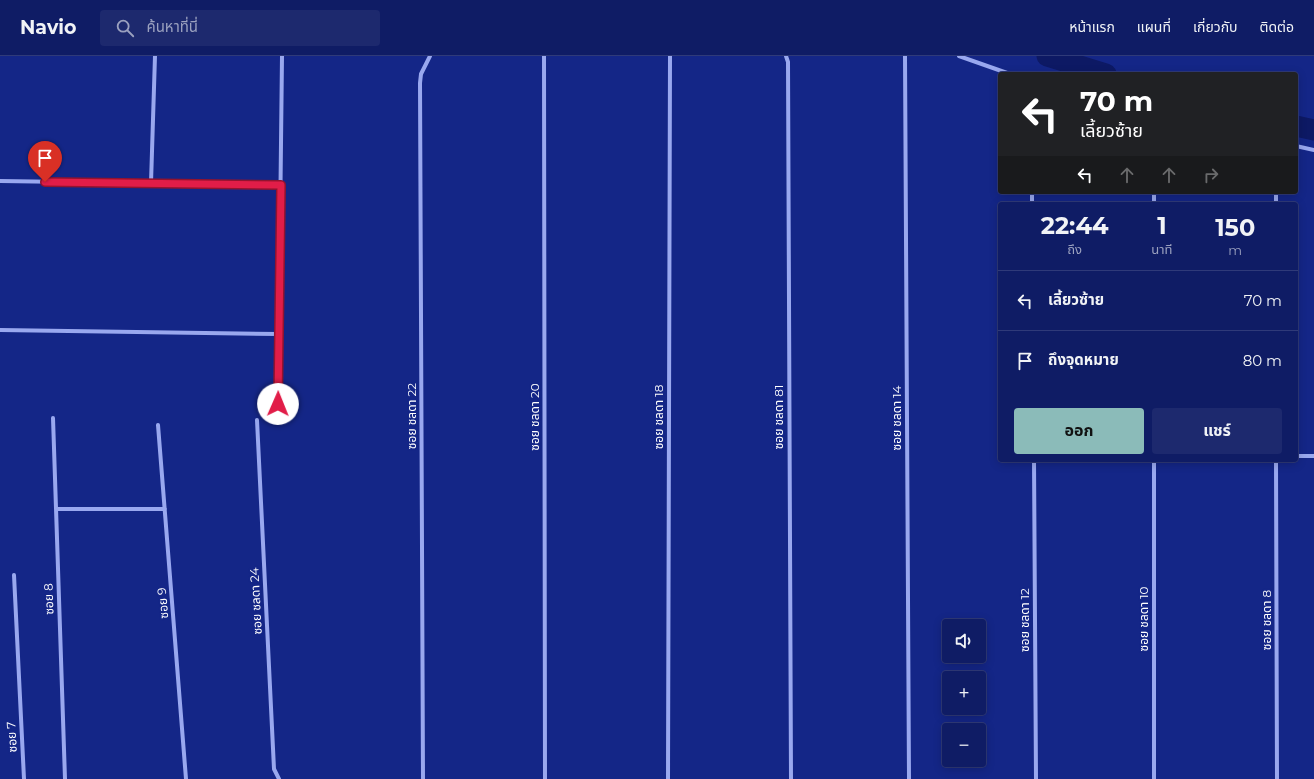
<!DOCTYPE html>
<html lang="th">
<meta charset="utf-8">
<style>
body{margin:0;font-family:Montserrat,"Noto Sans Thai",sans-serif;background:#1d296e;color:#f1f3f6;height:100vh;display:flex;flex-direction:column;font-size:15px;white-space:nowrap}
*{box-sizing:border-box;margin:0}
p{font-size:13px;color:#9ba1bf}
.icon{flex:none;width:22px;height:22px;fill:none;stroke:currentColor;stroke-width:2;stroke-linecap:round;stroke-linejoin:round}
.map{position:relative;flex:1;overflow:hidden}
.panel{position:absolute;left:998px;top:146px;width:300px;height:260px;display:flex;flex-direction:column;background:#0f1c65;border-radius:4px;box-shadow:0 2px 10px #0003,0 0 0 1px #2f3a79}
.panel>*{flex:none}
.banner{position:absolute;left:998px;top:16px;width:300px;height:122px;border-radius:4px;box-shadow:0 2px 10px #0003,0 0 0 1px #2f3a79;background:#202124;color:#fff;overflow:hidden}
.fabs{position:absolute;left:942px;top:563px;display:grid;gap:8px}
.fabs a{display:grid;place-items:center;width:44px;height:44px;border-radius:4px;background:#0f1c65;box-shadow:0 2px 10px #0003,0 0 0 1px #2f3a79;font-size:20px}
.pin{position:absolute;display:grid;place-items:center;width:34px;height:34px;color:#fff;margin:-41px -17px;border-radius:50% 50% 50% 0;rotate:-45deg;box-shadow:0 0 4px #0007}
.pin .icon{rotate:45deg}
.me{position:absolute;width:44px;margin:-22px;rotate:1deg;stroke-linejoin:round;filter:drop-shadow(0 0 3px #0008)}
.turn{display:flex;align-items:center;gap:14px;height:84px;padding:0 16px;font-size:18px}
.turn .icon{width:52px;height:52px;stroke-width:2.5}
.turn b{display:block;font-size:28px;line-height:34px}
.lanes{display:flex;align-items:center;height:38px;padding:0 16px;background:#0003;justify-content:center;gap:20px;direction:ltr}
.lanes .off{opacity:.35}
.eta{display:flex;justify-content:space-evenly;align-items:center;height:68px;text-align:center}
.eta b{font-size:24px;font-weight:700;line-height:28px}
.primary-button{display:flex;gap:8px;margin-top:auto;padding:8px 16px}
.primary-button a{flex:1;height:46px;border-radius:4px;background:#8bbbb9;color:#111;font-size:16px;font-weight:700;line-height:46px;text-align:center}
.primary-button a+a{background:#1d296e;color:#f1f3f6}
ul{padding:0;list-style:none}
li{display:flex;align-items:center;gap:12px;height:60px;padding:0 16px;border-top:1px solid #2f3a79}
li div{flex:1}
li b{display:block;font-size:15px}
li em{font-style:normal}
header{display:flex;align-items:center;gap:24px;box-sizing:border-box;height:56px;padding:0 20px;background:#0f1c65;border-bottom:1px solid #2f3a79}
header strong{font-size:19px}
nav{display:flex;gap:22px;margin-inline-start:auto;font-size:14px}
.search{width:280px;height:36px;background:#1d296e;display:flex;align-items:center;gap:10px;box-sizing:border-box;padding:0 14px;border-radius:4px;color:#9ba1bf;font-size:15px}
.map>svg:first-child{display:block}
</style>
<header>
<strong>Navio</strong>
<div class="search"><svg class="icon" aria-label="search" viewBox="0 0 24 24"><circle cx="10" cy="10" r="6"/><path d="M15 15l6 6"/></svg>ค้นหาที่นี่</div>
<nav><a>หน้าแรก</a><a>แผนที่</a><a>เกี่ยวกับ</a><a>ติดต่อ</a></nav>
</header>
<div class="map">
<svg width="1314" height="723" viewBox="0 0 1314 723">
<rect width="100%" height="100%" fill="#142687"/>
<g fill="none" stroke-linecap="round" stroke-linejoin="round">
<!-- canal -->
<path stroke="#0d1964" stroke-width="21" d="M 1047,0 L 1106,18
M 1296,70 L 1314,74"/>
<!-- street -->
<path stroke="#99a8ef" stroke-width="4" d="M 544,0 L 545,723
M 786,0 L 788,6 L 791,723
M 905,0 L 909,723
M 959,0 L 1010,18
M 1296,90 L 1314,94
M 0,125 L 281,129
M 151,127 L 155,0
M 1032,136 L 1032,148
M 1276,136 L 1276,148
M 1154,148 L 1154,136
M 0,274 L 279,278
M 278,348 L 282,0
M 53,362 L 65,723
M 257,364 L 274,713 L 279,723
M 158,369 L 186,723
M 1296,400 L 1314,400
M 1034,404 L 1036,723
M 1276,404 L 1277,723
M 56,453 L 165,453
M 14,519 L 24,723
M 423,723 L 420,27 L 421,18 L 430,0
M 668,723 L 670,0
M 1154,723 L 1154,404"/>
</g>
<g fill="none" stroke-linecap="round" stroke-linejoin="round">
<!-- route casing -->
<g stroke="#92132f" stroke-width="10">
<path id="route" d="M 45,126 L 281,129 L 278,348"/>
</g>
<!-- route -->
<use href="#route" stroke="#e11d48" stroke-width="7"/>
</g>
<g text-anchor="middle" stroke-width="4" stroke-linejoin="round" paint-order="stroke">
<!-- street labels -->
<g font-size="12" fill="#fff" stroke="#142687">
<text transform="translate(412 360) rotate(-90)" y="4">ซอย ชลดา 22</text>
<text transform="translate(535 361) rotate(-90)" y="4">ซอย ชลดา 20</text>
<text transform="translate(659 361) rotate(-90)" y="4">ซอย ชลดา 18</text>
<text transform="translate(779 361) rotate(-90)" y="4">ซอย ชลดา 81</text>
<text transform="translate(897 362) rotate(-90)" y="4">ซอย ชลดา 14</text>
<text transform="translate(49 543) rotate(-92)" y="4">ซอย 8</text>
<text transform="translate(256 545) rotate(-93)" y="4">ซอย ชลดา 24</text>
<text transform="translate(163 547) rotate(-95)" y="4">ซอย 9</text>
<text transform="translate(1144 563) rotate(-90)" y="4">ซอย ชลดา 10</text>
<text transform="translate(1025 564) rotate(-90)" y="4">ซอย ชลดา 12</text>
<text transform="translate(1267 564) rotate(-90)" y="4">ซอย ชลดา 8</text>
<text transform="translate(12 681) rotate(-93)" y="4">ซอย 7</text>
</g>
</g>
</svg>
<div class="fabs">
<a><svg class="icon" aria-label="sound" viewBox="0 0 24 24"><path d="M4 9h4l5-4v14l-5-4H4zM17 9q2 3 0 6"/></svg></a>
<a>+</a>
<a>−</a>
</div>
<div class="pin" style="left:45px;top:126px;background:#d93025"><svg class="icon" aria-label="arrive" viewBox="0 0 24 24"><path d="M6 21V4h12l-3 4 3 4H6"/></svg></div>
<svg class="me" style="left:278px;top:348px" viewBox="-20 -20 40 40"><circle r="19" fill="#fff"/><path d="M0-13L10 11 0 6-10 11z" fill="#e11d48"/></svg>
<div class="banner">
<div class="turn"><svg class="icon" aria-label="left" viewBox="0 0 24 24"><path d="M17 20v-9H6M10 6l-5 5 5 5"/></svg><div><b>70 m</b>เลี้ยวซ้าย</div></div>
<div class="lanes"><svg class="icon" aria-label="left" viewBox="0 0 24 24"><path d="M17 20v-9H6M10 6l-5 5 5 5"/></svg><svg class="icon off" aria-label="ahead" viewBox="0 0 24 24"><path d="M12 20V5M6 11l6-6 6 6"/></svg><svg class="icon off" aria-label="ahead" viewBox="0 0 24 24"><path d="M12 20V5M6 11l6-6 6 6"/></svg><svg class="icon off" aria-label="right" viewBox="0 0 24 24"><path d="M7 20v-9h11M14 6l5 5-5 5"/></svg></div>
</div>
<section class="panel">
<div class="eta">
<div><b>22:44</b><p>ถึง</p></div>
<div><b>1</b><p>นาที</p></div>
<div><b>150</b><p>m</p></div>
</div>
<ul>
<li><svg class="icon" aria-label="left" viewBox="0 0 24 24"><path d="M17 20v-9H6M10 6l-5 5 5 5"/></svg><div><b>เลี้ยวซ้าย</b></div><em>70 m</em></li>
<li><svg class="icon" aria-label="arrive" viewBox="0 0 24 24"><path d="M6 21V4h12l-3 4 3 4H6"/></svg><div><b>ถึงจุดหมาย</b></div><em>80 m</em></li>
</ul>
<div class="primary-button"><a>ออก</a><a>แชร์</a></div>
</section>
</div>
